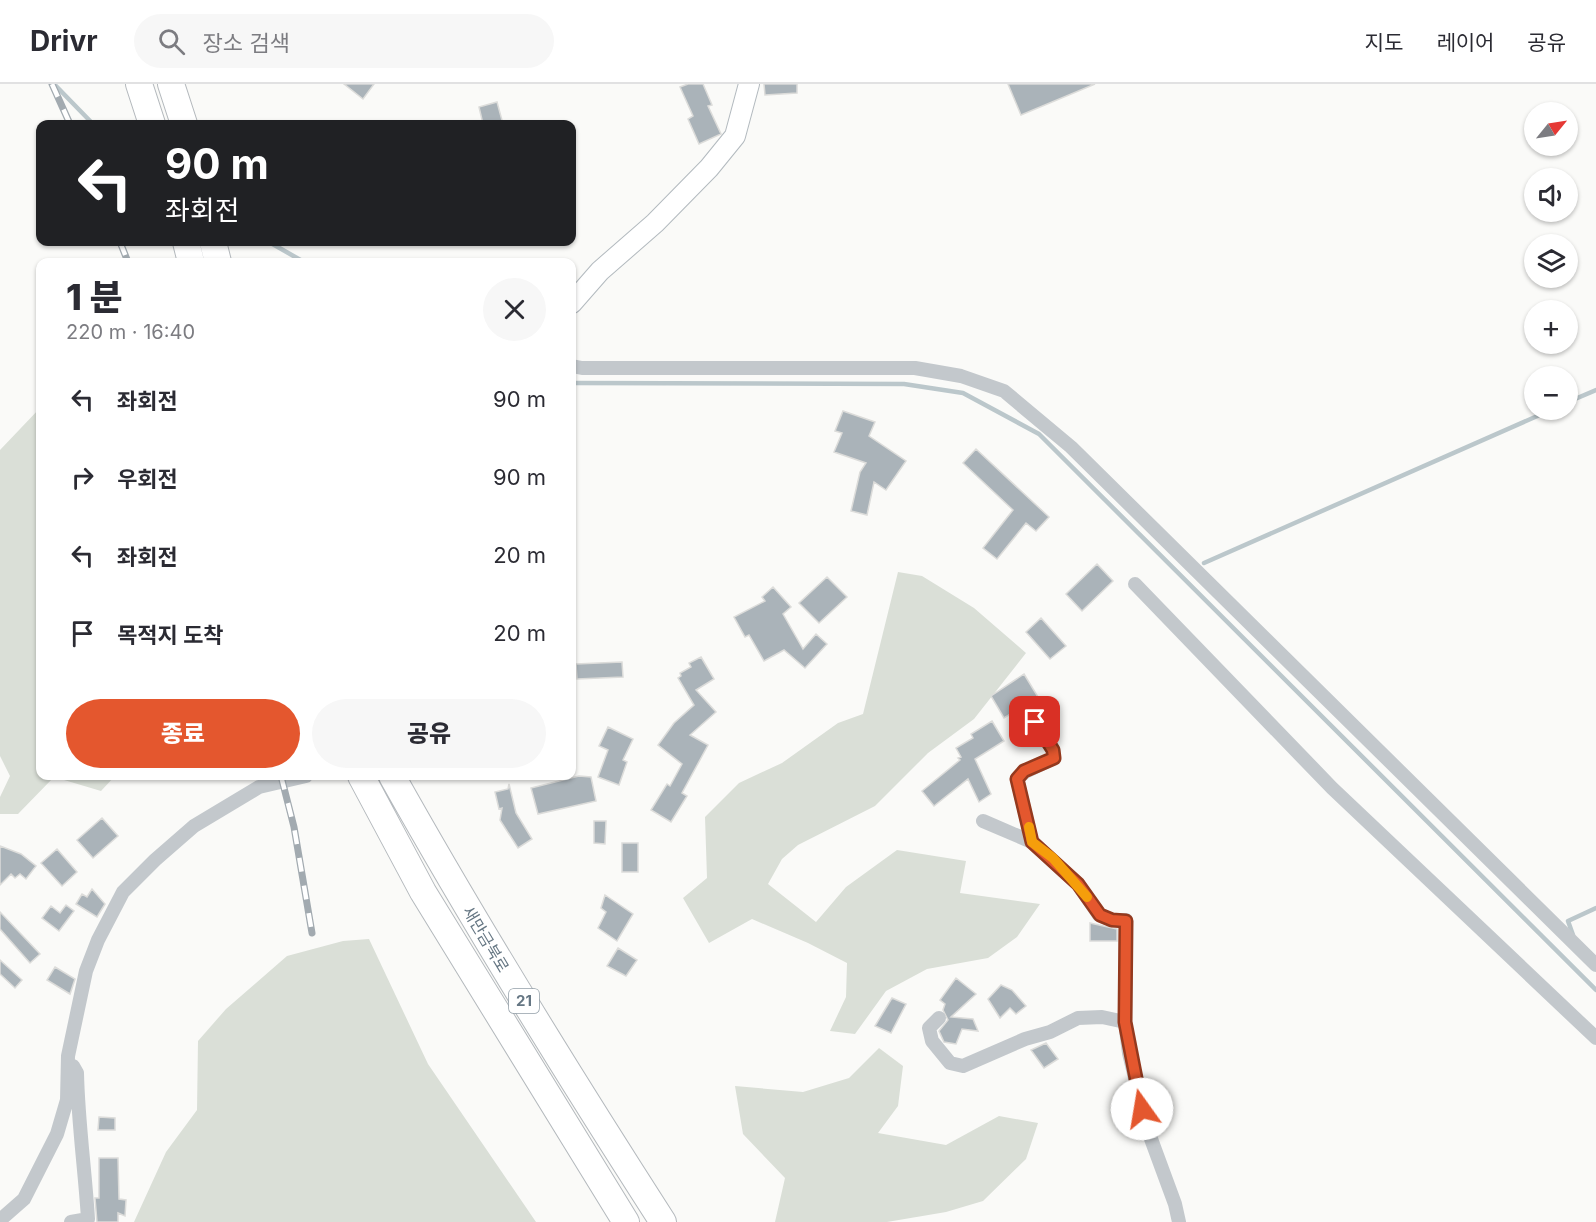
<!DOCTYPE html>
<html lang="ko">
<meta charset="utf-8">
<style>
body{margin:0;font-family:Inter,"Noto Sans KR",sans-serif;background:#f7f7f7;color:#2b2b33;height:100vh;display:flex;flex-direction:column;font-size:22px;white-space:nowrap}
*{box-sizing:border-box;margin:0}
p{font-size:20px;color:#7c7c81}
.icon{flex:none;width:33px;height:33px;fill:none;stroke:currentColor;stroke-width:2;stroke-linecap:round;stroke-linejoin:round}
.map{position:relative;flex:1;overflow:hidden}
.sheet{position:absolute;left:36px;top:174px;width:540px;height:522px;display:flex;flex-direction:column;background:#fff;border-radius:12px;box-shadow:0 2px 4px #0004}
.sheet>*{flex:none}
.guide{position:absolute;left:36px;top:36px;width:540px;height:126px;border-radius:12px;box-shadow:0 2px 4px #0004;background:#202124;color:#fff;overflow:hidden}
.needle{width:39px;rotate:60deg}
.tools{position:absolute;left:1524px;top:18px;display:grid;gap:12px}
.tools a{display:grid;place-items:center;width:54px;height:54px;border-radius:50%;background:#fff;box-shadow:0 2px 4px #0004;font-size:30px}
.pin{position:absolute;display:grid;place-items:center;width:51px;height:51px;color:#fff;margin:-26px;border-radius:12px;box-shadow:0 3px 9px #0006}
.me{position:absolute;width:66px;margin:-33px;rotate:347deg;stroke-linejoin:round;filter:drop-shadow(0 0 4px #0008)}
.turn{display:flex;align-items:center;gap:21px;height:126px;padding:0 30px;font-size:27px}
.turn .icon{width:78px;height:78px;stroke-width:2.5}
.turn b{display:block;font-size:42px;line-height:51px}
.round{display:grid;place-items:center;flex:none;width:63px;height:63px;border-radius:32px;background:#f7f7f7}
.overview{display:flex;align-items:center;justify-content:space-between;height:102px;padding:0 30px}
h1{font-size:36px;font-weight:800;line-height:45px}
.button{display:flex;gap:12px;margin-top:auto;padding:12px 30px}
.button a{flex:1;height:69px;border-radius:36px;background:#e4572e;color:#fff;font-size:24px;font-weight:800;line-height:69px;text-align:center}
.button a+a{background:#f7f7f7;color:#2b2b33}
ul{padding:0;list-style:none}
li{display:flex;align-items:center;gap:18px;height:78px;padding:0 30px}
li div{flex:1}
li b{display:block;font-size:22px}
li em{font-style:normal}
header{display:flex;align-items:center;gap:36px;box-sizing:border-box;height:84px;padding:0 30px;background:#fff;border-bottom:2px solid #e1e1e2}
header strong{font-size:28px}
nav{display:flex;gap:33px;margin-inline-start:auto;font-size:21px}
.search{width:420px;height:54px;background:#f7f7f7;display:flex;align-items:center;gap:15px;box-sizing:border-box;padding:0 21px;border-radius:33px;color:#7c7c81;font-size:22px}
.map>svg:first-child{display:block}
</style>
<header>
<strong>Drivr</strong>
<div class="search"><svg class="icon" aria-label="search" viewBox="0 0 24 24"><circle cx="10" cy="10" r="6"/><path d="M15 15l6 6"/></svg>장소 검색</div>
<nav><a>지도</a><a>레이어</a><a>공유</a></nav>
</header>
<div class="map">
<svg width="1596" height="1138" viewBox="0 0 1596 1138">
<rect width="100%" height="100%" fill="#fafaf8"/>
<!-- green -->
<path fill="#dadfd7" d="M 40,324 L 40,692 L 115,692 L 101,707 L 54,693 L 18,730 L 0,730 L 0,713 L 10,692 L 0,672 L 0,366 Z
M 898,488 L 922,492 L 974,524 L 1026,569 L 974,635 L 928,669 L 875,722 L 798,761 L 782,775 L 768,800 L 816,838 L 846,803 L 897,766 L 966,777 L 960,809 L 1040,820 L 1017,853 L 988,874 L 927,885 L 886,907 L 855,950 L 830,947 L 846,913 L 847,879 L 808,859 L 752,835 L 709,859 L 683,814 L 707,794 L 705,733 L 739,699 L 782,679 L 838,639 L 863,630 Z
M 369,855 L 428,980 L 536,1138 L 134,1138 L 166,1068 L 197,1026 L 198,957 L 226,925 L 287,872 L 343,857 Z
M 879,964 L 903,982 L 898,1022 L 878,1049 L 946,1061 L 999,1032 L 1038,1039 L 1026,1075 L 983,1117 L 946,1128 L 887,1138 L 775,1138 L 785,1094 L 743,1050 L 735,1002 L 803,1008 L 849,994 Z"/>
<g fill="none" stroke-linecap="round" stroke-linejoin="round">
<!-- stream -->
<path stroke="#bbc7cb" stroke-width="4.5" d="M 54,0 L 93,40
M 269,158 L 304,178
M 572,299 L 904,300 L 963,309 L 1039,350 L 1596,906
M 1568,318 L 1596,306
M 1204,479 L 1551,326
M 1573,851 L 1568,837 L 1596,824"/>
</g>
<!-- building -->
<path fill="#aab3b9" stroke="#dcdcda" stroke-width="1.5" d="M 344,0 L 374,0 L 363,15 Z
M 688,0 L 703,0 L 712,21 L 708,22 L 721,50 L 699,60 L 688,35 L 693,32 L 680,3 Z
M 764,0 L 797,0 L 797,9 L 765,11 Z
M 1008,0 L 1095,0 L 1021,31 Z
M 497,18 L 503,40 L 483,40 L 479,23 Z
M 843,327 L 875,338 L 869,352 L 906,377 L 886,406 L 874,398 L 867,431 L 851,427 L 860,388 L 866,379 L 834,368 L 842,349 L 835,347 Z
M 976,365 L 1049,433 L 1036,447 L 1026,439 L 997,475 L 983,464 L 1013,426 L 963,379 Z
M 1097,480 L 1113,497 L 1082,527 L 1066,510 Z
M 827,493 L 847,513 L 819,539 L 799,519 Z
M 773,503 L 791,523 L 783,530 L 803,565 L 816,550 L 827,560 L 805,584 L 784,566 L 764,577 L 749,551 L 745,553 L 734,533 L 765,517 L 762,513 Z
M 1041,534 L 1066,562 L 1050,575 L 1026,548 Z
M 701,573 L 714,595 L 696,606 L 716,628 L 690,651 L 708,661 L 682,709 L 687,712 L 671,738 L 651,726 L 667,700 L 670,702 L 682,680 L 658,661 L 674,639 L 694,621 L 678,594 L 681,592 L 680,589 L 691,583 L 689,579 Z
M 622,578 L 623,593 L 577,595 L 576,580 Z
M 1024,590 L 1038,613 L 1004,634 L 991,612 Z
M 992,637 L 1004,657 L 975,675 L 991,710 L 979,718 L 968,695 L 934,722 L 922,707 L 960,676 L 958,674 L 961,673 L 956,664 L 973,654 L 971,650 Z
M 608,643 L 633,655 L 623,676 L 627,678 L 619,701 L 598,693 L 608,666 L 599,662 Z
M 579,692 L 591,693 L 596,717 L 538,730 L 531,704 Z
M 509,700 L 516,729 L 532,755 L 518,764 L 500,736 L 502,724 L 499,725 L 495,708 L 508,705 Z
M 102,734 L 118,752 L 93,774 L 77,756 Z
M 594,737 L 606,737 L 605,760 L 594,759 Z
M 622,759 L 638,759 L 638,788 L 622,788 Z
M 0,762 L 21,770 L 36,782 L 26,795 L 20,790 L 15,794 L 11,790 L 0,801 Z
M 57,765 L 77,788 L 62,802 L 41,779 Z
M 92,805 L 105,820 L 97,833 L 76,820 L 82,810 L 87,813 Z
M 605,811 L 633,830 L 617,857 L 598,844 L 606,828 L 601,824 Z
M 66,821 L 74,827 L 59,847 L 42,834 L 51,822 L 60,829 Z
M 0,828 L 40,870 L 30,879 L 0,845 Z
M 1090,839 L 1117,845 L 1117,857 L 1090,857 Z
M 618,864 L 637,876 L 626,892 L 607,882 Z
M 0,876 L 22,896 L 15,904 L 0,890 Z
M 55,883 L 75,895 L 70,910 L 47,896 Z
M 956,894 L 976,910 L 951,933 L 973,935 L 978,947 L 962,945 L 956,960 L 944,958 L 939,947 L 948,936 L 943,926 L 945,920 L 940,916 Z
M 1001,901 L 1012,906 L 1026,922 L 1016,930 L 1010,924 L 1000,934 L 988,915 Z
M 892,914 L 906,920 L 891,949 L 875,942 Z
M 1046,959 L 1058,975 L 1044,984 L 1031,966 Z
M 99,1033 L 115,1034 L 115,1046 L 98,1046 Z
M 99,1074 L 118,1074 L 119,1115 L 126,1116 L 125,1132 L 118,1129 L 118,1138 L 97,1138 L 95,1114 L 99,1114 Z"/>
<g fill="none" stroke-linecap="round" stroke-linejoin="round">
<!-- secondary casing -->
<g stroke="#b3babf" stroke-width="22">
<path id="secondary" d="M 572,219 L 600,187 L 655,139 L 709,84 L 735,52 L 749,0"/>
</g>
<!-- highway casing -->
<g stroke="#b4b9bd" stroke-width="28">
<path id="highway" d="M 139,0 L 152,40
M 171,0 L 184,40
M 186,158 L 191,178
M 213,158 L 218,178
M 361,692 L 423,808 L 626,1138
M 392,692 C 477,844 569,992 663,1138"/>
</g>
<!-- street -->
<path stroke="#c3c8cc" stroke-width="14" d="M 572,282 L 582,284 L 915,284 L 961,292 L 1004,307 L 1071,363 L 1596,881
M 1135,500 L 1332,704 L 1596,954
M 983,737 L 1032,758 L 1078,800 L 1099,831 L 1112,836 L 1126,836 L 1125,938 L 1129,969 L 1147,1044 L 1175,1120 L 1179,1138
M 1032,758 L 1017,695 L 1025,688 L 1054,674 L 1053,666 L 1036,638
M 939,934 L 929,944 L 932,957 L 950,979 L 963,982 L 1025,955 L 1050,948 L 1078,934 L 1102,933 L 1125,938
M 0,1136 L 24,1115 L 57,1050 L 67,1016 L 68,972 L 86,887 L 98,856 L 123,808 L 155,776 L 194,742 L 259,703 L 306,692
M 71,1138 L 88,1135 C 85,1086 78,1038 77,989 L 73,982"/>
<!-- secondary -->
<use href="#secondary" stroke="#fff" stroke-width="20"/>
<!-- highway -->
<use href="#highway" stroke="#fff" stroke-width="26"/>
<!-- rail casing -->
<g stroke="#a2aab0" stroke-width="7">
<path id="rail" d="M 52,0 L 70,40
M 120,158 L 128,178
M 281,692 L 294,743 L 312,849"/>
</g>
<!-- rail -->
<use href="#rail" stroke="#fff" stroke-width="4.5" stroke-dasharray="14" stroke-linecap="butt"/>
</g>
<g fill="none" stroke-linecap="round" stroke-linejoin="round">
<!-- route casing -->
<g stroke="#94391e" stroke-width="15">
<path id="route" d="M 1035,638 L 1053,666 L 1054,674 L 1024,687 L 1017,695 L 1032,758 L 1078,800 L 1100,831 L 1112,836 L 1126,837 L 1125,938 L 1142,1025"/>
</g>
<!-- route -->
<use href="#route" stroke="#e4572e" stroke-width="10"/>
<!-- slow -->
<path stroke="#f59e0b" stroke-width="10" d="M 1029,743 L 1032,758 L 1053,774 L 1087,813"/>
</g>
<g text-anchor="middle" stroke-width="6" stroke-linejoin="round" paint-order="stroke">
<!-- shield labels -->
<rect fill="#fff" stroke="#939fa8" stroke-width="1.5" x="509" y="905" width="30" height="24" rx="4.5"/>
<g font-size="15" font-weight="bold" fill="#657683">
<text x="524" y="922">21</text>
</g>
<!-- street labels -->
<g font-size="16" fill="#657683" stroke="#fff">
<text transform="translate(486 855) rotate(59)" y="6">새만금북로</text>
</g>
</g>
</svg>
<div class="tools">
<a><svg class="needle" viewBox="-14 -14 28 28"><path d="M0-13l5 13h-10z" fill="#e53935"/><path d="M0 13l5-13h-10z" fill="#7c7c81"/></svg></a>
<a><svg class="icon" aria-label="sound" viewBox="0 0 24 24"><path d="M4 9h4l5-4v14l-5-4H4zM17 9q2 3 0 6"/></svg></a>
<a><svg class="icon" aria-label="layers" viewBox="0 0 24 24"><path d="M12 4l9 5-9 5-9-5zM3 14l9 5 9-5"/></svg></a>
<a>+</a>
<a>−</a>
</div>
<div class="pin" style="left:1035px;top:638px;background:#d93025"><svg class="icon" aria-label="arrive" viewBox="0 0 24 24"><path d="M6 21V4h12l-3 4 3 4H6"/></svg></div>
<svg class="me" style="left:1142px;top:1025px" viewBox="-20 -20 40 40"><circle r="19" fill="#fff"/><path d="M0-13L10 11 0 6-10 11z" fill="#e4572e"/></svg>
<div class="guide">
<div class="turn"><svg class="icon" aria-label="left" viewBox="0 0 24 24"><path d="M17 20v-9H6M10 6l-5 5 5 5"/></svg><div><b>90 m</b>좌회전</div></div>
</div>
<section class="sheet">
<div class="overview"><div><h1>1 분</h1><p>220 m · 16:40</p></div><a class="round"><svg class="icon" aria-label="close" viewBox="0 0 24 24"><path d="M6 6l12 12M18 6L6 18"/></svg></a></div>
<ul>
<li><svg class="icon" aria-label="left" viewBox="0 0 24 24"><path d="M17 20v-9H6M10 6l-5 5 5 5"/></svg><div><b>좌회전</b></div><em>90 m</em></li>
<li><svg class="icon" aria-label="right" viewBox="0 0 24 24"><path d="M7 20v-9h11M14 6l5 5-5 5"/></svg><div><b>우회전</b></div><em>90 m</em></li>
<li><svg class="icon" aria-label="left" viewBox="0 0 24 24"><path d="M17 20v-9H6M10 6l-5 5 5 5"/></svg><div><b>좌회전</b></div><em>20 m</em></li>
<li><svg class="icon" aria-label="arrive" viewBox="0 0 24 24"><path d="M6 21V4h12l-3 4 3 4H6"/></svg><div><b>목적지 도착</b></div><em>20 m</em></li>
</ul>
<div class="button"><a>종료</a><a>공유</a></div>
</section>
</div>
